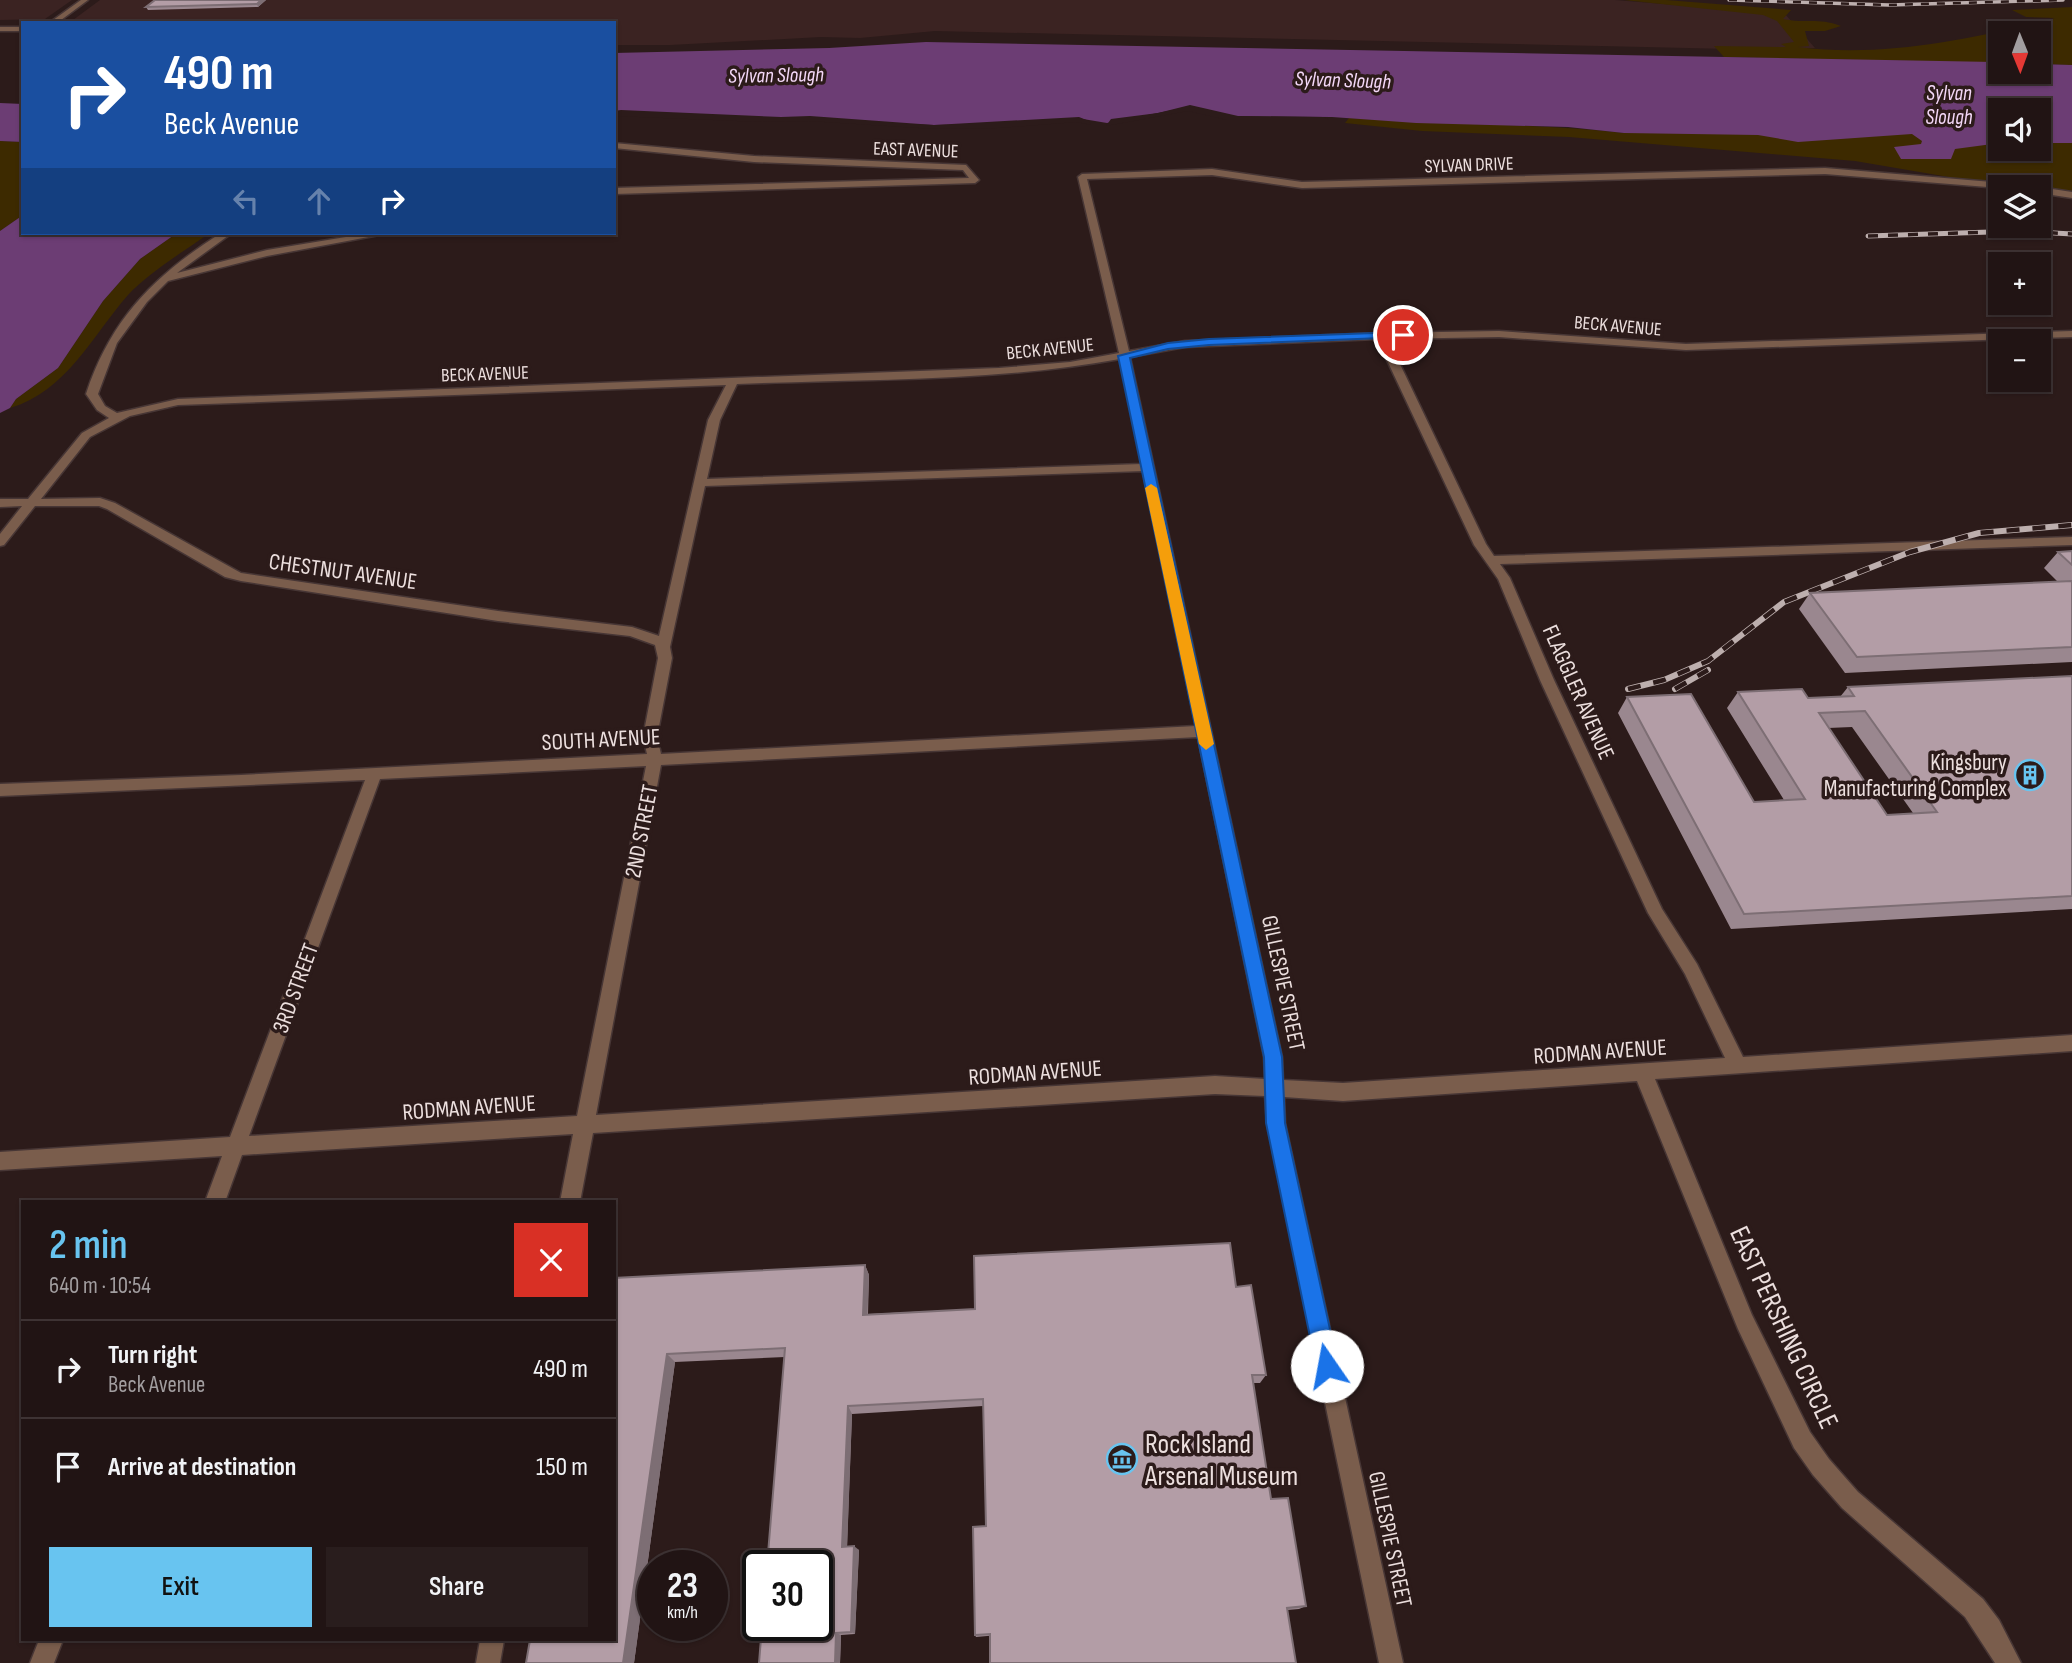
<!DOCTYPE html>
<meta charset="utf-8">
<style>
body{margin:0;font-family:"Sofia Sans Condensed",sans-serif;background:#291d1d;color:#f1f3f6;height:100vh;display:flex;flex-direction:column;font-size:26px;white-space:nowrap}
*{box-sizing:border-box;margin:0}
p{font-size:23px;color:#a29ea0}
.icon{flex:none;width:38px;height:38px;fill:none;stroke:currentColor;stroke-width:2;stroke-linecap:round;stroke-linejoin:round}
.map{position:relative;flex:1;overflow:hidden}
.sheet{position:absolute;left:21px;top:1200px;width:595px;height:441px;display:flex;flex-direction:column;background:#211414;border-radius:0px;box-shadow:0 2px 5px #0004,0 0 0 2px #3e3334}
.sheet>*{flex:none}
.hud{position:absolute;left:21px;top:21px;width:595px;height:214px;border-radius:0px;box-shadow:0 2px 5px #0004,0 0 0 2px #3e3334;background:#1a4fa0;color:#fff;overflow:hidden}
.needle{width:46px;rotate:179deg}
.tools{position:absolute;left:1988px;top:21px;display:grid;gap:14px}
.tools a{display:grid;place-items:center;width:63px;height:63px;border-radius:0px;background:#211414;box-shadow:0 2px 5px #0004,0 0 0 2px #3e3334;font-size:35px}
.speed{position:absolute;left:637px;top:1550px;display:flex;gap:14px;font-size:35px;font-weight:700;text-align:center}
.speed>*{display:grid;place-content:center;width:91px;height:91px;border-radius:50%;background:#211414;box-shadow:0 2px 5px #0004,0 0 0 2px #3e3334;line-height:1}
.speed small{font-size:18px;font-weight:400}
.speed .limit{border:4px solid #111;border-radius:10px;background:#fff;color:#111}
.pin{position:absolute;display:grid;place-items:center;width:60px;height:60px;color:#fff;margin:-30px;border:4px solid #fff;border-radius:50%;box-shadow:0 2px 7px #0007}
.me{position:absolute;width:77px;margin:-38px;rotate:348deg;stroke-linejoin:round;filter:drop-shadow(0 0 5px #0008)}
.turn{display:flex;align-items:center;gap:24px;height:147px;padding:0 28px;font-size:32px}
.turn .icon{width:91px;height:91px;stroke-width:2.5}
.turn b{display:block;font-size:49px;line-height:60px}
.lanes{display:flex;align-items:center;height:66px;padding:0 28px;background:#0003;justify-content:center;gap:35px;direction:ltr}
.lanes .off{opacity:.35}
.round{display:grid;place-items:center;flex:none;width:74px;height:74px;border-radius:0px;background:#291d1d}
.summary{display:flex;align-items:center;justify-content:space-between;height:119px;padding:0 28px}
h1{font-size:42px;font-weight:600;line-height:52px;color:#68c4f0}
.button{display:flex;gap:14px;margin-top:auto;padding:14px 28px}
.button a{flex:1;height:80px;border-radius:0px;background:#68c4f0;color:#111;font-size:28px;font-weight:600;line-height:80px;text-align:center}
.button a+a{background:#291d1d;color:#f1f3f6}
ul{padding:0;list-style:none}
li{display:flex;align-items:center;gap:21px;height:98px;padding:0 28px;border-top:2px solid #3e3334}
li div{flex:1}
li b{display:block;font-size:26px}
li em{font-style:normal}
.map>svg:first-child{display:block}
</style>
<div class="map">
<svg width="2072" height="1663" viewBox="0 0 2072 1663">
<rect width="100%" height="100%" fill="#2c1b1a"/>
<!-- built -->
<path fill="#3b2322" d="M 0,0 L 72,0 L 45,19 L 0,20 Z
M 100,0 L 1615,0 L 1785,14 L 1815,48 L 1775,50 L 935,31 L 860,38 L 821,37 L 670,45 L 614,45 L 614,23 L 69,23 Z"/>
<!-- green -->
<path fill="#3d2a00" d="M 1624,0 L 1666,0 L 1791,10 L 1783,19 C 1806,24 1817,17 1841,26 L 1825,31 L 1805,31 L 1809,46 L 1798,47 C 1883,58 1972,39 2055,18 L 2026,17 L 2012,10 L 2072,7 L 2072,65 L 2039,64 L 2039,33 L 2000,33 L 2000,63 L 1724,57 L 1714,46 L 1786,47 L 1781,44 L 1794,42 L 1777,21 L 1763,15 Z
M 1349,118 C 1441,125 1533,123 1624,133 L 2000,132 L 2000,149 L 2039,149 L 2039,135 L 2072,137 L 2072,193 L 1984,183 L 1855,161 L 1569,137 L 1422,131 L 1345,123 Z
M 0,141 L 23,142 L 23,215 L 0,231 Z
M 177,233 L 210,233 C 187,249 147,274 128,295 C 92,336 67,391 10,408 L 16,399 L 58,368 L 103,301 L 140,259 Z"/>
<!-- water -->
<path fill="#6c3d74" d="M 926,42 L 1994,62 L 2000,63 L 2000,72 L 2039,72 L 2039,64 L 2072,65 L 2072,143 L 2039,143 L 2039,110 L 2000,110 L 2000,143 L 1955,149 L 1951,159 L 1901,159 L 1894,147 L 1921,144 L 1922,141 L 1912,134 L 1798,142 L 1758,135 L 1624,133 L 1568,127 L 1416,123 L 1332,117 L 1227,116 L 1188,107 L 1107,123 L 1077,118 L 998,124 L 934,125 L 614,113 L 614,53 L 829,48 Z
M 0,103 L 23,104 L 23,142 L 0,141 Z
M 23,215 L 23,233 L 177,233 L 140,259 L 103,301 L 58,368 L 16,399 L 10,408 L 0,413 L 0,231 Z"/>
<!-- pier -->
<path fill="#2c1b1a" d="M 1190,105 L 1238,116 L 1324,117 L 1329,120 L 1227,120 L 1188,111 L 1106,126 L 1111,119 L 1158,113 Z
M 621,110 L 781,117 L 810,116 L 934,125 L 1079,117 L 1089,121 L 1091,125 L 1077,122 L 998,128 L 934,129 L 809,121 L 762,122 L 614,116 L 614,111 Z"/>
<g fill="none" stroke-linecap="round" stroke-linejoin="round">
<!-- minor casing -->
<g stroke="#473635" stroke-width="3">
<path id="minor" d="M 81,0 L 88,0 L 57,23 L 49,23 Z
M 0,27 L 23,27 L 23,31 L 0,31 Z
M 614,143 L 754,156 L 966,165 L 979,180 L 975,183 L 614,194 L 614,188 L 969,178 L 963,170 L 754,162 L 614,148 Z
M 1825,168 L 2016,184 L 2020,187 L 2000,188 L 1825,174 L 1302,188 L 1212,175 L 1087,179 L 1129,351 L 1185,341 L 1381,333 L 1499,331 L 1686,344 L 2072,331 L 2072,337 L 1686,350 L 1499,337 L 1388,339 L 1486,544 L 1494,556 L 2072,537 L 2072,545 L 1500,564 L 1510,578 L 1554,680 L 1662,909 L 1697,964 L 1743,1057 L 2072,1035 L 2072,1051 L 1655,1079 L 1752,1315 L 1810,1432 L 1829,1459 L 1858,1492 L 1983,1599 L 1999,1620 L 2021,1663 L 1995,1663 L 1965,1617 L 1842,1508 L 1813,1475 L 1794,1448 L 1738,1329 L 1637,1081 L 1343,1101 L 1284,1097 L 1285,1123 L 1403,1663 L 1379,1663 L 1267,1123 L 1265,1096 L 1215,1094 L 593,1133 L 580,1202 L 560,1202 L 573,1134 L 242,1155 L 225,1202 L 205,1202 L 222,1156 L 0,1170 L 0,1152 L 230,1137 L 365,780 L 0,796 L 0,784 L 241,775 L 647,754 L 643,737 L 658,658 L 655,645 L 630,636 L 498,621 L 241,581 L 225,577 L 107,509 L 99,506 L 35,506 L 4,545 L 0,546 L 0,534 L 22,506 L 0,507 L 0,499 L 28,499 L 82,433 L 109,418 L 97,410 L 86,394 C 111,318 155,275 221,233 L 232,233 L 177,273 L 267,250 L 370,233 L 390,233 L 267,256 L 168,281 L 147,302 L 117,343 L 98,394 L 105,406 L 117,413 L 178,399 L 999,368 L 1070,362 L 1119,353 L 1078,177 L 1082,174 L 1212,169 L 1302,182 ZM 1377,339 L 1474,545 L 1498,579 L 1540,680 L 1648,913 L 1685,974 L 1725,1058 L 1343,1083 L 1283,1080 L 1282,1057 L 1130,357 L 1185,347 ZM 1120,359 L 1142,464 L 707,479 L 720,420 L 737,384 C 864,379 994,382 1120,359 ZM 726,385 L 708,420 L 659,636 L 632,627 L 498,611 L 241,573 L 115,503 L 100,498 L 41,499 L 90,437 L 130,416 L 178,405 ZM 1143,471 L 1196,726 L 661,754 L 657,737 L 672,658 L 670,647 L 705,486 ZM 1198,737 L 1264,1057 L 1265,1079 L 1215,1076 L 596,1115 L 661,765 ZM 646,766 L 577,1116 L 249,1136 L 380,779 Z
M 2039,187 L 2072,192 L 2072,198 L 2039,193 Z
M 39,1640 L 63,1640 L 54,1663 L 30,1663 Z
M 480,1640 L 504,1640 L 500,1663 L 476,1663 Z"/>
</g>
<!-- minor -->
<use href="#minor" fill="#7a5d4c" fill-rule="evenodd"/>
<!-- rail-far2 casing -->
<g stroke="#bdafae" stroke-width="3.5">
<path id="rail-far2" d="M 1729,0 L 1889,5 L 2063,0"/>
</g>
<!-- rail-far1 casing -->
<g stroke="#bdafae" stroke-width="5">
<path id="rail-far1" d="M 1868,236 L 2021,231 L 2072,234"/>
</g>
<!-- rail casing -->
<g stroke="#bdafae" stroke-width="6">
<path id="rail" d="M 1628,689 L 1664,680 L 1708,661 L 1784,602 L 1910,552 L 1979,533 L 2072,525
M 1675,689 L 1708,670"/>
</g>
<!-- rail-far2 -->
<use href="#rail-far2" stroke="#2c1b1a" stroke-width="2.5" stroke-dasharray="8" stroke-linecap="butt"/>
<!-- rail-far1 -->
<use href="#rail-far1" stroke="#2c1b1a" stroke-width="3.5" stroke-dasharray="10" stroke-linecap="butt"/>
<!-- rail -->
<use href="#rail" stroke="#2c1b1a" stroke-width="4.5" stroke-dasharray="13" stroke-linecap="butt"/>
</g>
<!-- wall -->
<path fill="#9a878f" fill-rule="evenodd" d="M 155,0 L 266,0 L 258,7 L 148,10 L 146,7 Z
M 2072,551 L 2072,662 L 1845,673 L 1799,609 L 1810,593 L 2058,582 L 2044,568 L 2058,552 Z
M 2072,676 L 2072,909 L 1731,929 L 1618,713 L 1627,697 L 1754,802 L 1784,800 L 1727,708 L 1738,692 L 1808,698 L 1840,697 L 1848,687 ZM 1852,727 L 1913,813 L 1887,815 L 1828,728 Z
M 865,1265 L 869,1275 L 868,1314 L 975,1309 L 1236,1287 L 1266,1375 L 1260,1383 L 1253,1383 L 1271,1499 L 1306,1606 L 1299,1609 L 976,1637 L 975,1635 L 986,1526 L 983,1406 L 852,1414 L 847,1546 L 859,1550 L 855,1634 L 841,1635 L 840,1663 L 759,1663 L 785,1357 L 675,1362 L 634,1663 L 526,1663 L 614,1640 L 614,1278 Z"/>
<!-- shaded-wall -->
<path fill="#7d6e74" d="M 261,0 L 266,0 L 258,7 L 257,4 Z
M 865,1265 L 869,1275 L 867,1324 L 863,1315 Z
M 667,1354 L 675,1362 L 634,1663 L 623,1663 Z
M 848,1406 L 852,1414 L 847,1551 L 842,1547 Z
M 854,1546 L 859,1550 L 855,1634 L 851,1632 Z
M 836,1633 L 841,1635 L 840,1663 L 835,1663 Z"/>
<!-- building -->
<path fill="#b39da6" stroke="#7d6e74" stroke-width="2" fill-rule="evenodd" d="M 155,0 L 261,0 L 257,4 L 146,7 Z
M 2072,551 L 2072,565 L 2058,552 Z
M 2072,581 L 2072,647 L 1857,657 L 1810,593 Z
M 2072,676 L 2072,896 L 1744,914 L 1627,697 L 1691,694 L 1754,802 L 1805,799 L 1738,692 L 1802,689 L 1808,698 L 1854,696 L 1848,687 ZM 1865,711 L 1937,812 L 1887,815 L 1819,713 Z
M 1230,1243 L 1236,1287 L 1251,1285 L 1266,1375 L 1252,1375 L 1271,1499 L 1288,1498 L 1306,1606 L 1287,1608 L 1296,1663 L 990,1663 L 990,1634 L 975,1635 L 973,1527 L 986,1526 L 983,1399 L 848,1406 L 842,1547 L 854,1546 L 851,1632 L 836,1633 L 835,1663 L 759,1663 L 762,1626 L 817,1626 L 817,1566 L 767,1566 L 785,1348 L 667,1354 L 623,1663 L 526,1663 L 530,1640 L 614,1640 L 614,1278 L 865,1265 L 863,1315 L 975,1309 L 974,1256 Z"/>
<!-- route -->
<path fill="#1a73e8" stroke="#114b97" stroke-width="2" d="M 1403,332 L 1407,333 L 1407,337 L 1209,345 L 1168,349 L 1130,358 L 1282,1057 L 1285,1123 L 1338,1366 L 1335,1374 L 1327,1377 L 1320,1374 L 1316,1366 L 1266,1123 L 1264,1057 L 1118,356 L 1168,343 L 1209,339 Z"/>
<!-- slow -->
<path fill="#f59e0b" d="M 1151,484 L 1157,488 L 1214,744 L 1206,750 L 1199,744 L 1145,488 Z"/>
<!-- icons -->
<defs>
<g id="building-ring" transform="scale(1.575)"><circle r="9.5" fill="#2c1b1a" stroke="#68c4f0" stroke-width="1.5"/><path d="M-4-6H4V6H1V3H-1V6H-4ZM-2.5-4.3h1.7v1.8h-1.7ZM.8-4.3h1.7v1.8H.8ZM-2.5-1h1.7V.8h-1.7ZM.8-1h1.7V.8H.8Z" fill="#68c4f0"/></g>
<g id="museum-ring" transform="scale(1.575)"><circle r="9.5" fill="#2c1b1a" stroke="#68c4f0" stroke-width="1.5"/><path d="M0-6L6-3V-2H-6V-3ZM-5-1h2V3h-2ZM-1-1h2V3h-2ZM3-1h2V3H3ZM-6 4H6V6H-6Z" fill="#68c4f0"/></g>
</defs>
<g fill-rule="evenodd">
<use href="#building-ring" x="2030" y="775"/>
<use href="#museum-ring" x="1122" y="1459"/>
</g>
<g text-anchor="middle" stroke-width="7" stroke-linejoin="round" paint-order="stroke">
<!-- far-street labels -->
<g font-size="19" fill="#ecdfde" stroke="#2c1b1a">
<text transform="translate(916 149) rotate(2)" y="7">EAST AVENUE</text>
<text transform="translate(1469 164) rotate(-2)" y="7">SYLVAN DRIVE</text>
<text transform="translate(1618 325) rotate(5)" y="7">BECK AVENUE</text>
<text transform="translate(1050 348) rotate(-6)" y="7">BECK AVENUE</text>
<text transform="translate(485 373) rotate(-2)" y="7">BECK AVENUE</text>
</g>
<!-- far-water labels -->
<g font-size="21" font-style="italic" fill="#f4d8f8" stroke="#2c1b1a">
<text transform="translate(776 75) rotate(-1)" y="7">Sylvan Slough</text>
<text transform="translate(1343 80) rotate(2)" y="7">Sylvan Slough</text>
<text x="1949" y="100">Sylvan<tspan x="1949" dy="24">Slough</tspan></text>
</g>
<!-- street labels -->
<g font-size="23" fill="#ecdfde" stroke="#2c1b1a">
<text transform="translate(343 571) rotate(8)" y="8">CHESTNUT AVENUE</text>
<text transform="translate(1579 692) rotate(66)" y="8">FLAGGLER AVENUE</text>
<text transform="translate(601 739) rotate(-3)" y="8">SOUTH AVENUE</text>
<text transform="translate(641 831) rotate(-79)" y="8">2ND STREET</text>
<text transform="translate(1284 983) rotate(78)" y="8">GILLESPIE STREET</text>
<text transform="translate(295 988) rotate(-70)" y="8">3RD STREET</text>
<text transform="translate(1600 1051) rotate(-4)" y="8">RODMAN AVENUE</text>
<text transform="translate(1035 1072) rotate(-4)" y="8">RODMAN AVENUE</text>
<text transform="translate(469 1107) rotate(-4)" y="8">RODMAN AVENUE</text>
<text transform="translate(1391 1539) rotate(78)" y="8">GILLESPIE STREET</text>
</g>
<!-- poi labels -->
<g font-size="23" fill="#ecdfde" stroke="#2c1b1a" text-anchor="end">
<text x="2007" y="770">Kingsbury<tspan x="2007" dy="26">Manufacturing Complex</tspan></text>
</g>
<!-- near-street labels -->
<g font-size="28" fill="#ecdfde" stroke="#2c1b1a">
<text transform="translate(1785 1327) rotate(65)" y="10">EAST PERSHING CIRCLE</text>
</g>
<!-- near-poi labels -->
<g font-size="28" fill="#ecdfde" stroke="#2c1b1a" text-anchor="start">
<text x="1145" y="1453">Rock Island<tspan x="1145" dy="32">Arsenal Museum</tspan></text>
</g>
</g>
</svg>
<div class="tools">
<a><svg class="needle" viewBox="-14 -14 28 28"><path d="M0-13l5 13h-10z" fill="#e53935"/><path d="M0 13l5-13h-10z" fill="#a29ea0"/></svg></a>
<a><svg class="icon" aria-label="sound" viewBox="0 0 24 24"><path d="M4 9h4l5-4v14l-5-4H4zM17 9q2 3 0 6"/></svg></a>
<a><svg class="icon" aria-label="layers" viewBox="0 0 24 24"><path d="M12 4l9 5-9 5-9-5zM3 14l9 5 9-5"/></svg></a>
<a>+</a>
<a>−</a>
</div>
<div class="speed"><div>23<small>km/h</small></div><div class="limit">30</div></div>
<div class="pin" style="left:1403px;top:335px;background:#d93025"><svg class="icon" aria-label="arrive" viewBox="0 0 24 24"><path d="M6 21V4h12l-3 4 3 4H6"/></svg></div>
<svg class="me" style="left:1327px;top:1366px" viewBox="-20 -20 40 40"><circle r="19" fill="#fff"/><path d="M0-13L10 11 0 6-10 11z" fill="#1a73e8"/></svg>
<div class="hud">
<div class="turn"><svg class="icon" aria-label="right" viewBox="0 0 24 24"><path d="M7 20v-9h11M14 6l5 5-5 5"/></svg><div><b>490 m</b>Beck Avenue</div></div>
<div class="lanes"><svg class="icon off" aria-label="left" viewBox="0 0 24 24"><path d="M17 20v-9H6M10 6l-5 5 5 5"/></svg><svg class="icon off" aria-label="ahead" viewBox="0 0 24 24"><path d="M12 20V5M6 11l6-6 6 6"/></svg><svg class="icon" aria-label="right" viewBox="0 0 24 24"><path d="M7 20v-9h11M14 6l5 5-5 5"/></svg></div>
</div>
<section class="sheet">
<div class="summary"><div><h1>2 min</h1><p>640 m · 10:54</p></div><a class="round" style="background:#d93025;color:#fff"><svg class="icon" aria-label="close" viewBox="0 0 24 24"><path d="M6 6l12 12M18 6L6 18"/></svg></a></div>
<ul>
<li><svg class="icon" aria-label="right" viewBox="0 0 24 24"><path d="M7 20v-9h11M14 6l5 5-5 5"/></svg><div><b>Turn right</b><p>Beck Avenue</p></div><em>490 m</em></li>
<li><svg class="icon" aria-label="arrive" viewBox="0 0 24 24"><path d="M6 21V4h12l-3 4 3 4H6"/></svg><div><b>Arrive at destination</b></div><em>150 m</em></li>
</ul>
<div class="button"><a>Exit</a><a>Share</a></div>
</section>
</div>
